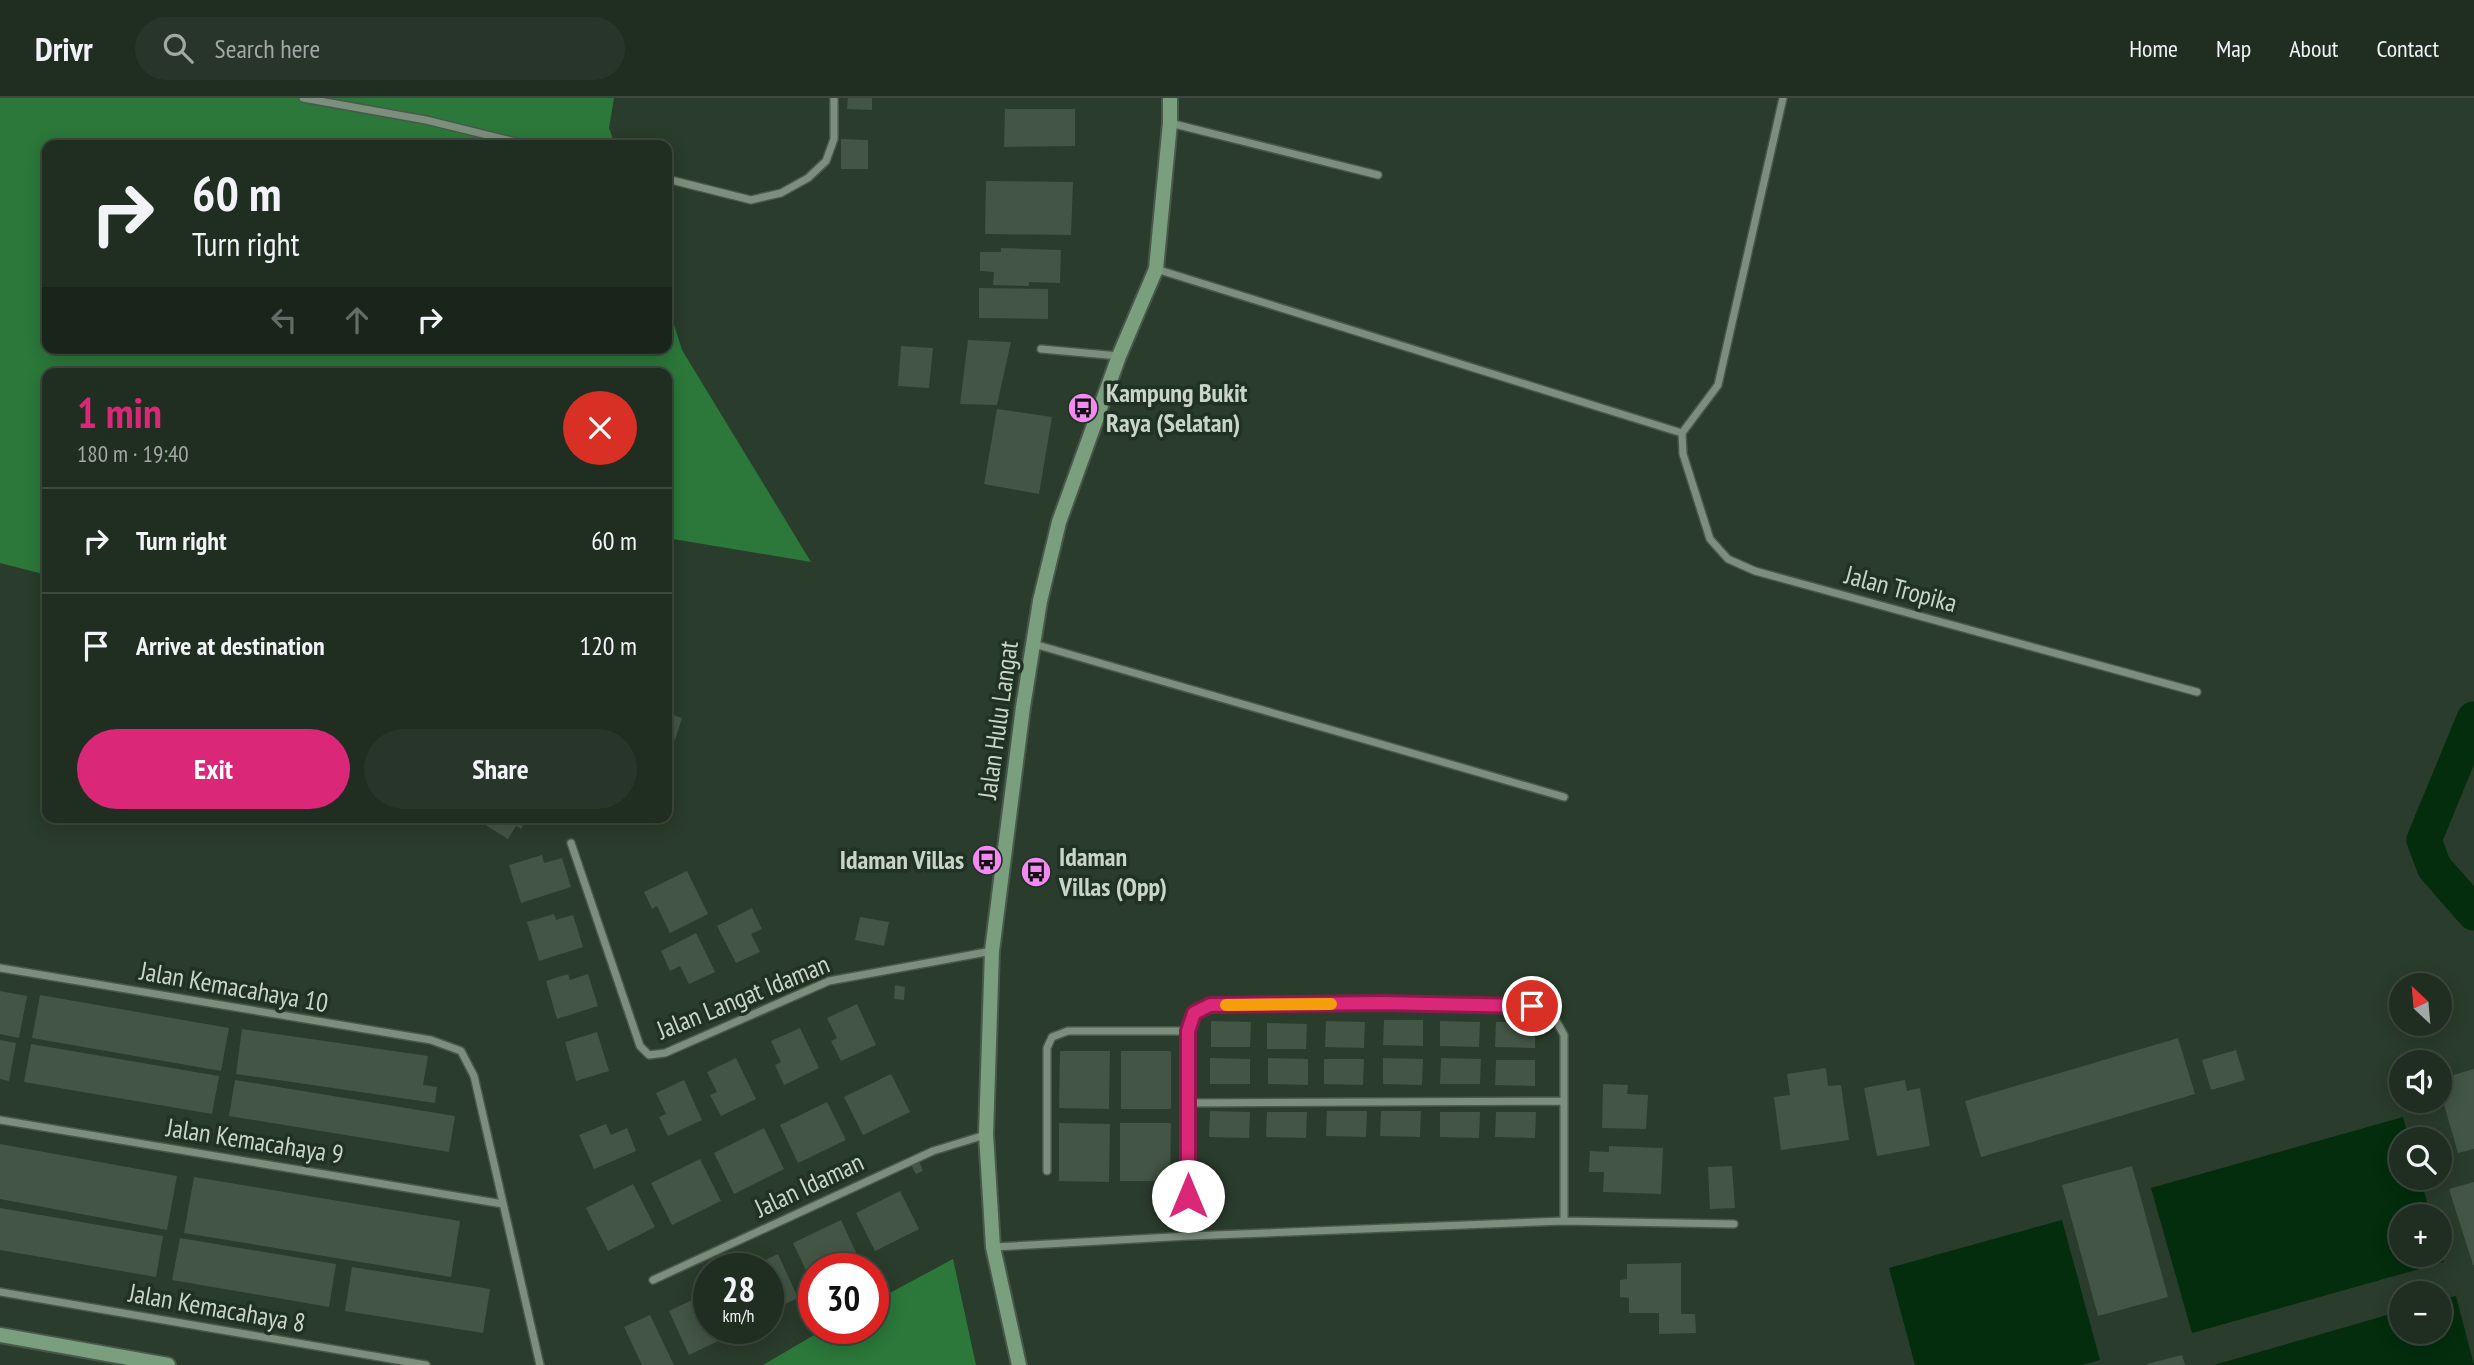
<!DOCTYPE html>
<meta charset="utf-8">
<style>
body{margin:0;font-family:"PT Sans Narrow",sans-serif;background:#28352a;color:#f1f3f6;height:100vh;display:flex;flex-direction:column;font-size:26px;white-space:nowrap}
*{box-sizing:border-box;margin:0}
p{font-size:23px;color:#a2a8a5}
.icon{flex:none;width:38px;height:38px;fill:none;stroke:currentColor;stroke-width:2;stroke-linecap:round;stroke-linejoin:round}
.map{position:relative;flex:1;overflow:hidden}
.side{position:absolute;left:42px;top:270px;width:630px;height:455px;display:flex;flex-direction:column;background:#202d21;border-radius:14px;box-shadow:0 4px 18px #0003,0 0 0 2px #3d493f}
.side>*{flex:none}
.guide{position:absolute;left:42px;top:42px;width:630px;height:214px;border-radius:14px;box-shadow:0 4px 18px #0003,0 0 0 2px #3d493f;background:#202d21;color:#f1f3f6;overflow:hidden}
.needle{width:46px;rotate:334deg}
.controls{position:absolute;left:2389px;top:875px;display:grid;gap:14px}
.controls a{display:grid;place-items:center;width:63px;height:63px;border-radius:50%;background:#202d21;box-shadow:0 4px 18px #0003,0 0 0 2px #3d493f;font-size:35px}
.speed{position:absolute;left:693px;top:1155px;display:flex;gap:14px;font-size:35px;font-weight:700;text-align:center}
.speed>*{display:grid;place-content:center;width:91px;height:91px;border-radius:50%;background:#202d21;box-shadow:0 4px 18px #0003,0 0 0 2px #3d493f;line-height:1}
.speed small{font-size:18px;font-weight:400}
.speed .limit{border:10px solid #d22;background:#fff;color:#111}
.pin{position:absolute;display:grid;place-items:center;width:60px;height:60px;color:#fff;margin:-30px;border:4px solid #fff;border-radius:50%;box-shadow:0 2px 7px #0007}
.me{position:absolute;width:77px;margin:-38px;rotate:0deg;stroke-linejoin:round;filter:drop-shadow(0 0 5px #0008)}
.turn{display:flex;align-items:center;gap:24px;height:147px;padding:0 35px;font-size:32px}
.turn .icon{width:91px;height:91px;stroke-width:2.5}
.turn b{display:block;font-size:49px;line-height:60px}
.lanes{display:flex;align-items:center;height:66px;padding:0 35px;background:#0003;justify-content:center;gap:35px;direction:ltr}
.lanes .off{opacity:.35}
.round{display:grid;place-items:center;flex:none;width:74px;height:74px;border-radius:37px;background:#28352a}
.headline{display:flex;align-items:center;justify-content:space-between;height:119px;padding:0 35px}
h1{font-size:42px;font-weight:700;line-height:52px;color:#db2777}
.action{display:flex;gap:14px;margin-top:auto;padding:14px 35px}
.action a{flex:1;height:80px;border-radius:42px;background:#db2777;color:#fff;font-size:28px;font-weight:700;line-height:80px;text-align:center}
.action a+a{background:#28352a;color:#f1f3f6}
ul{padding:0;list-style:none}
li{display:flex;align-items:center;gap:21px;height:105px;padding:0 35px;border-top:2px solid #3d493f}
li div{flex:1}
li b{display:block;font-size:26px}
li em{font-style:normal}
header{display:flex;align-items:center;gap:42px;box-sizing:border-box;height:98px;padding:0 35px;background:#202d21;border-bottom:2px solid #3d493f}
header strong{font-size:33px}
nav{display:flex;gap:38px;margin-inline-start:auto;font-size:24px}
.search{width:490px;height:63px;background:#28352a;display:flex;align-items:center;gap:18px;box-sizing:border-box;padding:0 24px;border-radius:38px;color:#a2a8a5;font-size:26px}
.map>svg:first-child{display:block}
</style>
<header>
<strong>Drivr</strong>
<div class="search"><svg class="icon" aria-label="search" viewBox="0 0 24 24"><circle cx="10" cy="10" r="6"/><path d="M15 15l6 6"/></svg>Search here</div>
<nav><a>Home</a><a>Map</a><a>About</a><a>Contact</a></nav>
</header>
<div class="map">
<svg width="2474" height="1267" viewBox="0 0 2474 1267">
<rect width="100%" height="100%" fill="#2a3c2c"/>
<!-- forest -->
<path fill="#2b783a" d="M 0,0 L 614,0 L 609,30 L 615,47 L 47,47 L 47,250 L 667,250 L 667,205 L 682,252 L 811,464 L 667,440 L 667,275 L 47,275 L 47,477 L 0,465 Z
M 953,1161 L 976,1267 L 763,1267 L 826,1230 L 873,1230 L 873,1204 Z"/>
<!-- water -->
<path fill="#032d0d" d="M 2403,1019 L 2409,1041 L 2401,1041 L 2401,1080 L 2420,1080 L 2431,1118 L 2401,1118 L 2401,1157 L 2440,1157 L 2440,1149 L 2444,1164 L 2192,1235 L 2151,1090 Z
M 2062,1122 L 2100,1262 L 2082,1267 L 1915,1267 L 1889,1170 Z
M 2456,1198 L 2474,1267 L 2214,1267 L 2401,1213 L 2401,1234 L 2440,1234 L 2440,1202 Z"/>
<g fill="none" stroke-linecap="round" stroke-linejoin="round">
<!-- river -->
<path stroke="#032d0d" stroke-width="35" d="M 2474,621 L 2424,742 L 2434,769 L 2474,815"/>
</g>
<!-- building -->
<path fill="#435544" d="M 848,0 L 872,0 L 872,12 L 847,11 Z
M 1005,11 L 1075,11 L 1075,48 L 1004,49 Z
M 841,41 L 868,42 L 868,71 L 841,71 Z
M 986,83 L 1073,84 L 1071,137 L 985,136 Z
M 1001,150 L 1061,152 L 1060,185 L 1029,184 L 1029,188 L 993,187 L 994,174 L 980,173 L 980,154 L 1001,154 Z
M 979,190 L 1048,191 L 1048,221 L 979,220 Z
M 968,242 L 1011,244 L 997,307 L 960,306 Z
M 901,248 L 933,250 L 929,290 L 898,288 Z
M 997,311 L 1052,319 L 1039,396 L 984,386 Z
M 667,615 L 682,620 L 675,642 L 667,640 Z
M 484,719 L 527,719 L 521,731 L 516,728 L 508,741 L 484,726 L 487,721 Z
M 542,757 L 544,765 L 562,760 L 571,789 L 521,805 L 509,767 Z
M 687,773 L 708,816 L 670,835 L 657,808 L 652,811 L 644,794 Z
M 752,810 L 762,831 L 751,836 L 760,854 L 736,865 L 717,828 Z
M 554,816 L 556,822 L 573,817 L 583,849 L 539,863 L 527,824 Z
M 860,819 L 889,824 L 884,848 L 855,842 Z
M 696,835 L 715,874 L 689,886 L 680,868 L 670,873 L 661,853 Z
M 568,876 L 570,882 L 588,876 L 598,908 L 557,921 L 546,883 Z
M 895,887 L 905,889 L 904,902 L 894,901 Z
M 0,893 L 27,898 L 19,940 L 0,936 Z
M 40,897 L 229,930 L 221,973 L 32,940 Z
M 857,906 L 876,947 L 841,963 L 831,943 L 837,940 L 827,920 Z
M 1384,922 L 1423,922 L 1423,948 L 1383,947 Z
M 1211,923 L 1251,924 L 1250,949 L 1211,949 Z
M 1326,923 L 1365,924 L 1364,950 L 1325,949 Z
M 1440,923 L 1480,924 L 1479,949 L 1440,948 Z
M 1496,924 L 1535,924 L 1535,950 L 1495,949 Z
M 1267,925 L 1307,926 L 1306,951 L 1267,951 Z
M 800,930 L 819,970 L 784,987 L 775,967 L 781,964 L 771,943 Z
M 242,931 L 428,958 L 423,987 L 437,989 L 435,1005 L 236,976 Z
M 597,934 L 609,973 L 576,983 L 565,944 Z
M 2178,940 L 2195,996 L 1981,1059 L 1965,1003 Z
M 0,942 L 16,945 L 9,983 L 0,981 Z
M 31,946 L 219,978 L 212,1016 L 24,984 Z
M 2236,952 L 2245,982 L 2211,992 L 2202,962 Z
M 1060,953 L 1110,953 L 1109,1011 L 1059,1010 Z
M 1121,953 L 1171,953 L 1171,1011 L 1121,1011 Z
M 736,960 L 756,1001 L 721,1018 L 710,997 L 717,994 L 707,974 Z
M 1210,960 L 1250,961 L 1250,986 L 1210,986 Z
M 1268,960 L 1308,961 L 1308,987 L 1268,986 Z
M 1383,960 L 1423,961 L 1422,987 L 1383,986 Z
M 1441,960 L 1481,961 L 1480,986 L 1440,986 Z
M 1324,961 L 1364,961 L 1363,987 L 1324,986 Z
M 1496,962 L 1535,962 L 1535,988 L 1495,987 Z
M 1826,970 L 1828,988 L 1841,987 L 1849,1042 L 1781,1052 L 1774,999 L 1790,997 L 1787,976 Z
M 2474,971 L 2474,1051 L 2458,1055 L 2443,1003 L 2449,998 L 2443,980 Z
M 891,976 L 910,1014 L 863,1037 L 844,999 Z
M 235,982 L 455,1018 L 449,1054 L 229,1018 Z
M 684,982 L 702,1022 L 668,1038 L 659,1019 L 666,1016 L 656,995 Z
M 1905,982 L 1907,993 L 1920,990 L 1930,1048 L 1877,1058 L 1864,990 Z
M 1603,986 L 1628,987 L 1627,996 L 1648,997 L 1646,1031 L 1602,1030 Z
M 827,1004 L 846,1042 L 798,1065 L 780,1027 Z
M 1210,1013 L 1250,1014 L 1249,1040 L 1209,1039 Z
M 1327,1013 L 1367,1013 L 1366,1039 L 1326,1038 Z
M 1381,1013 L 1421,1013 L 1420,1039 L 1380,1038 Z
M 1267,1014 L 1307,1014 L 1306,1040 L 1266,1039 Z
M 1440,1014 L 1480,1014 L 1479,1040 L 1440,1039 Z
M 1496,1014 L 1536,1014 L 1535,1040 L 1495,1039 Z
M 1059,1025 L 1110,1026 L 1109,1084 L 1059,1083 Z
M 1120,1025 L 1171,1025 L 1170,1083 L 1120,1083 Z
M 606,1026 L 611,1037 L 627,1030 L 636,1053 L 594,1071 L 579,1037 Z
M 764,1030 L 784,1071 L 734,1096 L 714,1055 Z
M 0,1046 L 177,1078 L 167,1132 L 0,1101 Z
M 1609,1048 L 1663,1050 L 1661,1096 L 1603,1094 L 1604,1074 L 1589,1074 L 1590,1053 L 1609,1054 Z
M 700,1061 L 721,1103 L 672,1127 L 651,1085 Z
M 919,1063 L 923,1073 L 916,1076 L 911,1067 Z
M 1732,1068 L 1735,1110 L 1710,1111 L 1708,1069 Z
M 2132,1068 L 2168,1199 L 2098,1218 L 2062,1087 Z
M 194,1079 L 460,1123 L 451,1179 L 184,1135 Z
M 2474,1084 L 2474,1167 L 2473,1167 L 2449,1091 Z
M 633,1086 L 655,1129 L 608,1153 L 586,1110 Z
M 900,1093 L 919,1131 L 875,1153 L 856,1115 Z
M 0,1110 L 163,1138 L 156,1179 L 0,1152 Z
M 841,1122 L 860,1163 L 844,1171 L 814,1171 L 814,1189 L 793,1145 Z
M 180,1140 L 336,1166 L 329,1209 L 172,1182 Z
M 778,1156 L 798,1200 L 768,1214 L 768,1171 L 746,1171 Z
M 1681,1165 L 1681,1216 L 1695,1216 L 1696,1235 L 1659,1236 L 1659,1215 L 1629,1215 L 1629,1200 L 1620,1199 L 1620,1182 L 1627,1181 L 1627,1166 Z
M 352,1169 L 490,1191 L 483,1235 L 345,1213 Z
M 709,1194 L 709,1230 L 735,1230 L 737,1234 L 689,1257 L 669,1213 Z
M 650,1217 L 674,1267 L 642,1267 L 624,1229 Z
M 2182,1257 L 2185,1267 L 2147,1267 L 2147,1266 Z"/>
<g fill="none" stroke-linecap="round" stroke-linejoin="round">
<!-- street casing -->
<g stroke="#49584b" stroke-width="10">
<path id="street" d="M 303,0 L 426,22 L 528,47
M 1170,25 L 1378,77
M 667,81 L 751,102 L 781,95 L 808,80 L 826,63 L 834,41 L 834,0
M 1156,171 L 1682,335
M 1041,251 L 1119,258
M 1682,335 L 1683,356 L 1710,441 L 1728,461 L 1755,473 L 2197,594
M 1682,335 L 1718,287 L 1783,0
M 1034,546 L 1564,699
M 571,745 L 640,948 L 649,957 L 665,955 L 829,883 L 992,853
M 0,870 L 431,942 L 461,953 L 474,978 L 540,1267
M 1188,1005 L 1564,1003
M 0,1022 L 503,1106
M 1047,1073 L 1047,950 L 1052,939 L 1068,933 L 1188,933
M 1189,1138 L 1188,933 L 1194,915 L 1210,907 L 1381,905 L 1532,908 L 1553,917 L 1564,937 L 1564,1123
M 994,1149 L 1189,1138 L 1564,1123 L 1734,1126
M 653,1182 L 933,1053 L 985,1037
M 0,1194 L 426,1267"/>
</g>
<!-- secondary casing -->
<g stroke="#49584b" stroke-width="18">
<path id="secondary" d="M 0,1237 L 168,1267
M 1019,1267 L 993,1149 L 986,1036 L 992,853 L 1023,609 L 1040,503 L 1059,424 L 1119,258 L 1156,171 L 1170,25 L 1170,0"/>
</g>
<!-- street -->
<use href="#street" stroke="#7b8f7c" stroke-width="7"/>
<!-- secondary -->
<use href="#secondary" stroke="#7a9f7e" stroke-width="14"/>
</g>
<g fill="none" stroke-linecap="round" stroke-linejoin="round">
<!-- route casing -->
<g stroke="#8e194d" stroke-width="18">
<path id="route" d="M 1188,1098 L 1188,933 L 1194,915 L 1210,907 L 1381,905 L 1532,908"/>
</g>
<!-- route -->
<use href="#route" stroke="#db2777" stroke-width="12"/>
<!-- slow -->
<path stroke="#f59e0b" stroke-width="12" d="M 1226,907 L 1331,906"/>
</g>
<!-- icons -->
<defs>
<g id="bus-disc" transform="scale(1.575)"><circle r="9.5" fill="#f28af2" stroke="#203222"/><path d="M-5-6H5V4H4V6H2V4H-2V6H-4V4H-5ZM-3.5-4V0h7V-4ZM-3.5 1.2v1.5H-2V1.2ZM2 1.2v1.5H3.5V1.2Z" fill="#111"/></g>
</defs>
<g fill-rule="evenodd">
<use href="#bus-disc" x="1083" y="310"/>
<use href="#bus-disc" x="987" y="762"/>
<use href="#bus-disc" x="1036" y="774"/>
</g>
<g text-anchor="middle" stroke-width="7" stroke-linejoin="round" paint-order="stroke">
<!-- poi labels -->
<g font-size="26" font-weight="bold" fill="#cad5ca" stroke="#203222" text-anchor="start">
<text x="1106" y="304">Kampung Bukit<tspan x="1106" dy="30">Raya (Selatan)</tspan></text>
<text x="1059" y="768">Idaman<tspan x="1059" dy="30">Villas (Opp)</tspan></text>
<text x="964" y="771" text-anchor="end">Idaman Villas</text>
</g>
<!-- street labels -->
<g font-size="26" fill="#cad5ca" stroke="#203222">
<text transform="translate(1901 491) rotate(15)" y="9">Jalan Tropika</text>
<text transform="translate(998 622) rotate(-82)" y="9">Jalan Hulu Langat</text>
<text transform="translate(234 889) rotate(10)" y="9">Jalan Kemacahaya 10</text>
<text transform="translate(743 899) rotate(-22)" y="9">Jalan Langat Idaman</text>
<text transform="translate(255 1043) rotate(9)" y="9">Jalan Kemacahaya 9</text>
<text transform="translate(809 1087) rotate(-25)" y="9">Jalan Idaman</text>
<text transform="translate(217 1210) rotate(10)" y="9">Jalan Kemacahaya 8</text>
</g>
</g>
</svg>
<div class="controls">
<a><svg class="needle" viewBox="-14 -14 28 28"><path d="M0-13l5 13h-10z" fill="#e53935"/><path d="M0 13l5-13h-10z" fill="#a2a8a5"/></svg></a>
<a><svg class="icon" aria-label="sound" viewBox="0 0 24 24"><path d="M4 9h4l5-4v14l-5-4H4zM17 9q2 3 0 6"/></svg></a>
<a><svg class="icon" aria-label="search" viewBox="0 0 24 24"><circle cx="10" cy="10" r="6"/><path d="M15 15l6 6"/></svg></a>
<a>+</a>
<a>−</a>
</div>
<div class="speed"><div>28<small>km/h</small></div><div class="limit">30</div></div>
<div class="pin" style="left:1532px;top:908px;background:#d93025"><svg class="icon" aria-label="arrive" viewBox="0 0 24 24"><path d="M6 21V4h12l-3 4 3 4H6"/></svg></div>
<svg class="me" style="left:1188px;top:1098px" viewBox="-20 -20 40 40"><circle r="19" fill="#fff"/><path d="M0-13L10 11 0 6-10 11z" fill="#db2777"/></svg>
<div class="guide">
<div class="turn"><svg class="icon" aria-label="right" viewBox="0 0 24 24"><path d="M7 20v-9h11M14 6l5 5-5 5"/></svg><div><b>60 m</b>Turn right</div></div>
<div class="lanes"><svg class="icon off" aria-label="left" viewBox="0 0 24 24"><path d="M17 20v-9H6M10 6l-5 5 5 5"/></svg><svg class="icon off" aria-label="ahead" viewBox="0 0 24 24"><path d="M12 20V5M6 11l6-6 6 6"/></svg><svg class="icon" aria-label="right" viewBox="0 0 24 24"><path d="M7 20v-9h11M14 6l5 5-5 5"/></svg></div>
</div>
<section class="side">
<div class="headline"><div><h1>1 min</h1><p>180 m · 19:40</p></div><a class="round" style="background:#d93025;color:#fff"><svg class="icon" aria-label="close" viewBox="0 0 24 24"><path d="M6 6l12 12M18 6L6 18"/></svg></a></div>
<ul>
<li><svg class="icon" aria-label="right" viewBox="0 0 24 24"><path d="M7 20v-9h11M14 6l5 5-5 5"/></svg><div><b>Turn right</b></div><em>60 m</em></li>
<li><svg class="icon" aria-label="arrive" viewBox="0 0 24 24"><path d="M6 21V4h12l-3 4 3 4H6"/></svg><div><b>Arrive at destination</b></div><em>120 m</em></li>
</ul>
<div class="action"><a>Exit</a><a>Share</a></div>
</section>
</div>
